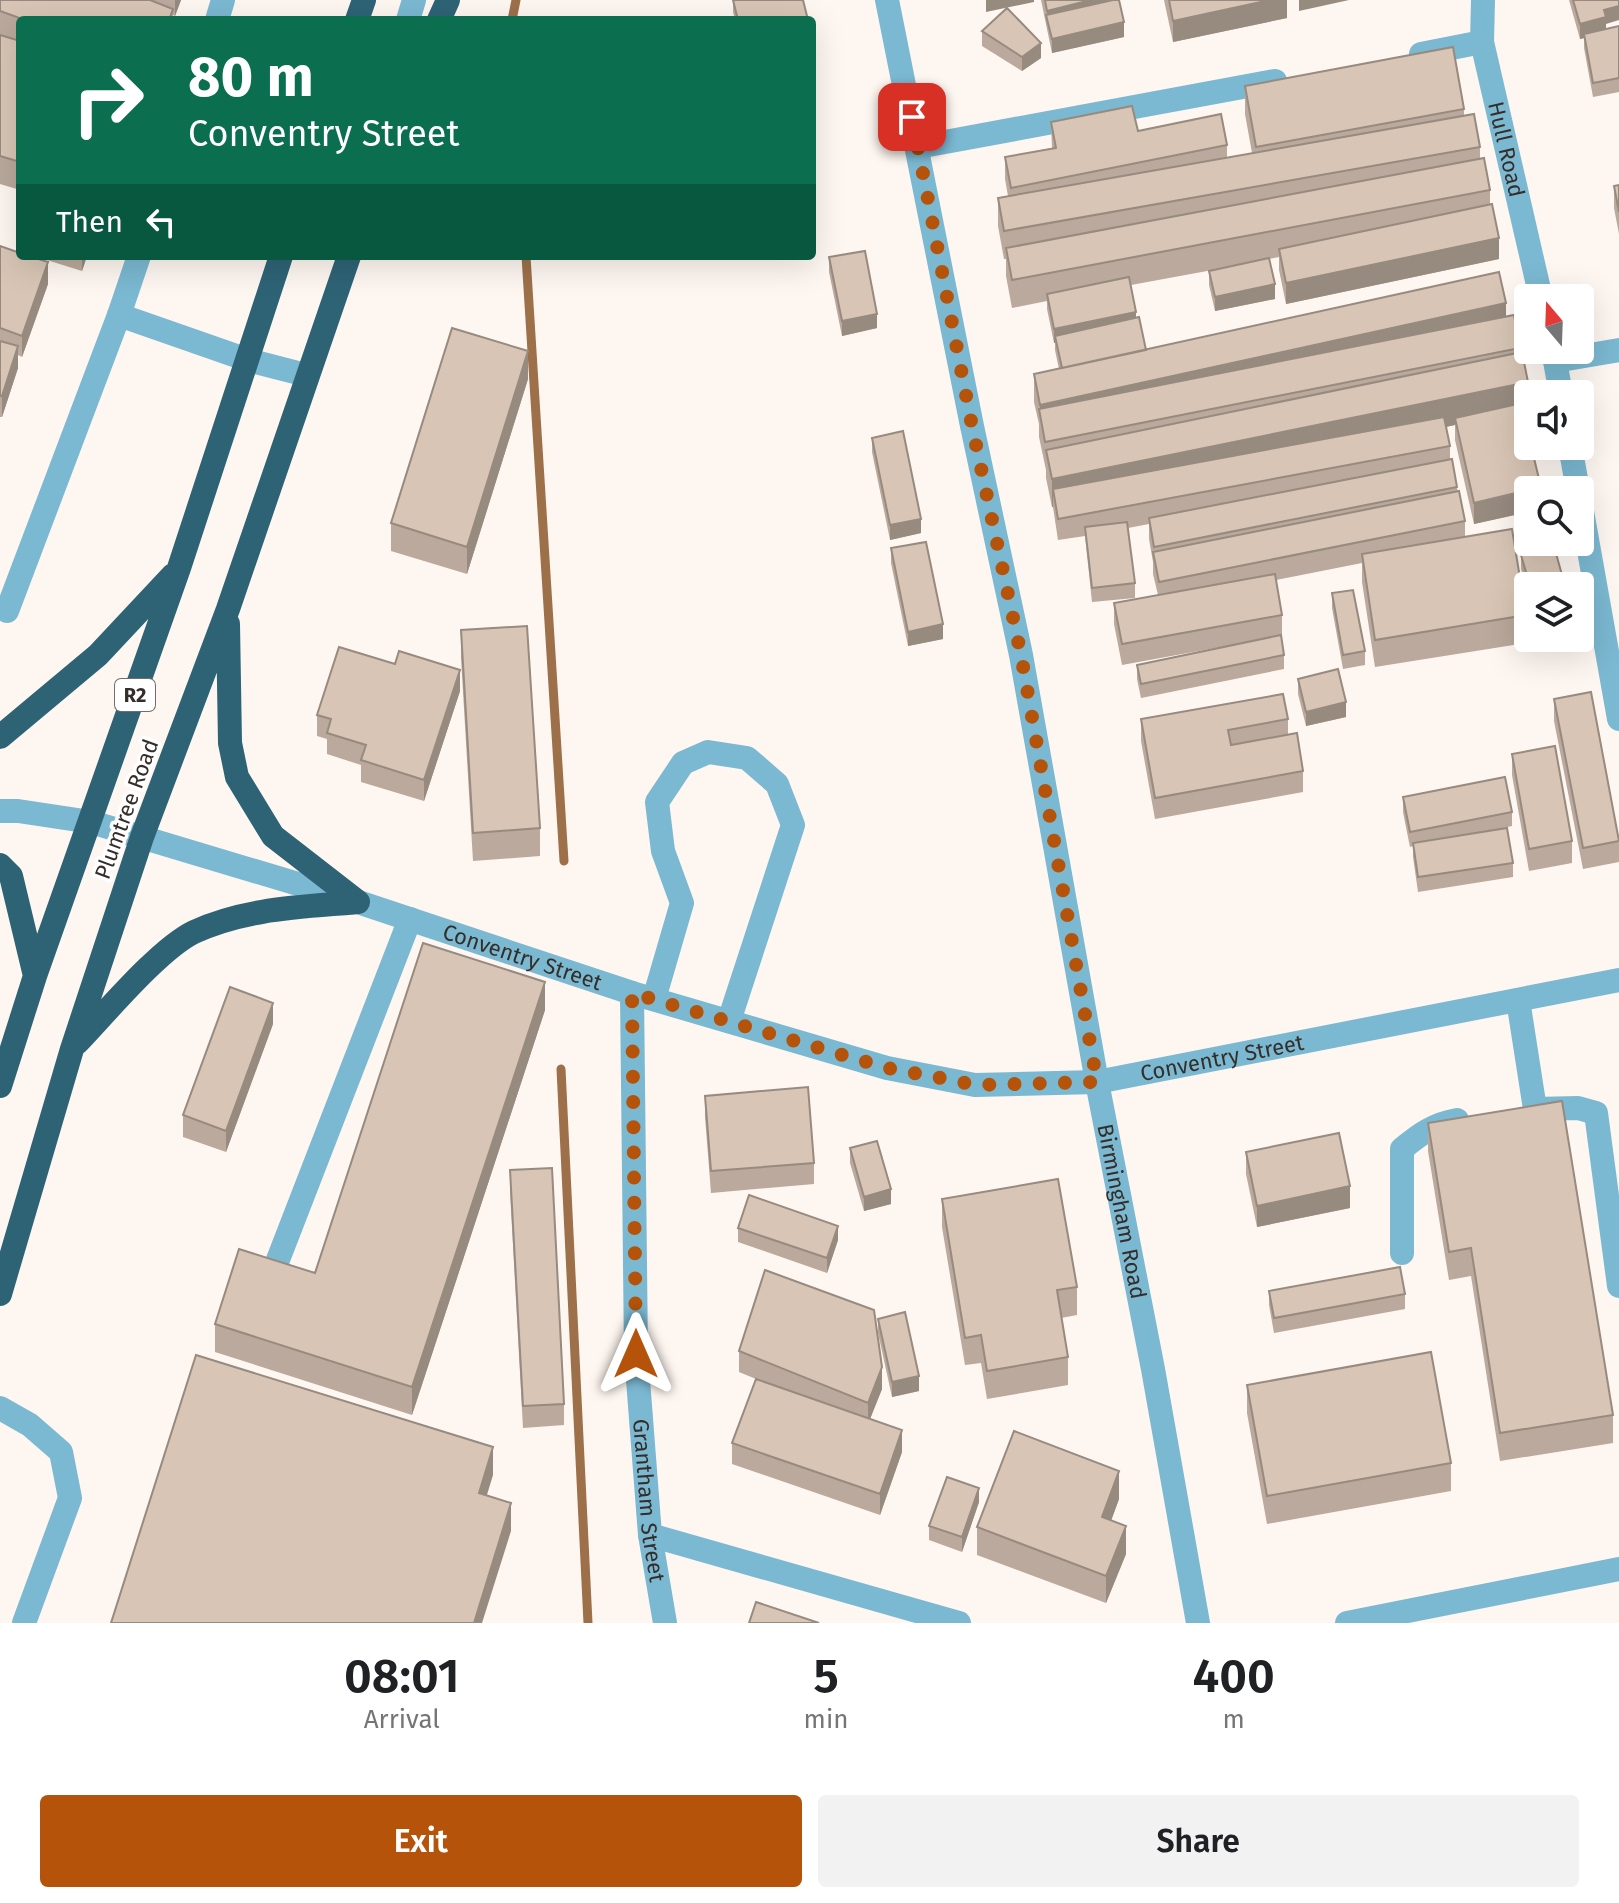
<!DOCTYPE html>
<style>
body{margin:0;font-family:"Fira Sans",sans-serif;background:#f2f2f2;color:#202124;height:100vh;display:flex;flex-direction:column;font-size:30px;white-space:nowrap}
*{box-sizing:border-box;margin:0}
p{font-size:26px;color:#757577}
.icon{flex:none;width:44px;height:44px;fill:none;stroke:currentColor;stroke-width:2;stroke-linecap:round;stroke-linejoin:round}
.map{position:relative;height:1623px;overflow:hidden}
.drawer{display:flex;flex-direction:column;background:#fff;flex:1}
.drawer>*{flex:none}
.hud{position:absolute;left:16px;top:16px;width:800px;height:244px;border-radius:8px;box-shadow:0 8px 32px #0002;background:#0b6e4f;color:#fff;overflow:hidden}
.needle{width:52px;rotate:341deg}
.controls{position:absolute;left:1514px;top:284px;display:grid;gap:16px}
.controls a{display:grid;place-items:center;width:80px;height:80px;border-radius:8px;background:#fff;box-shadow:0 8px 32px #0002;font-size:40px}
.pin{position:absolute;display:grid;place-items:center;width:68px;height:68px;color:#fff;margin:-34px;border-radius:16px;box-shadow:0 4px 12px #0006}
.me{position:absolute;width:88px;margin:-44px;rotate:0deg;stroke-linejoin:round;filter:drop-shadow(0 0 6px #0008)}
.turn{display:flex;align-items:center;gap:28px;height:168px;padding:0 40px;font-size:36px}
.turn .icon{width:104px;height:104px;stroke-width:2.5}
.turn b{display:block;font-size:56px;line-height:68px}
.then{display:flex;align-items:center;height:76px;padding:0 40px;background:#0003;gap:16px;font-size:30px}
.eta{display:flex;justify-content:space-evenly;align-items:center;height:136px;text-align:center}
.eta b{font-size:48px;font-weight:600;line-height:56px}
.primary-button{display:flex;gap:16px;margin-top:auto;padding:16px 40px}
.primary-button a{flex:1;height:92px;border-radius:8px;background:#b45309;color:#fff;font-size:32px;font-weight:600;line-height:92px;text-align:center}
.primary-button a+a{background:#f2f2f2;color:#202124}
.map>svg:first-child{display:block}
</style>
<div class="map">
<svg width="1619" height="1623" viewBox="0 0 1619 1623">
<rect width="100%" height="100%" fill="#fef6f0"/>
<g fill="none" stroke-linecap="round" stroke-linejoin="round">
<!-- stream -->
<path stroke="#9d704a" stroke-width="9" d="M 512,20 L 516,0
M 526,256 L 564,861
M 561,1069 L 588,1623"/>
<!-- minor -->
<g stroke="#7bb8d1" stroke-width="24">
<path id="s1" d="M 887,0 L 972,426 L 1021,655 L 1097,1082 L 1153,1369 L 1198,1623"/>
<path id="s2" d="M 1483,0 L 1482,42 L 1541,298"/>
<path d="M 217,20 L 223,0"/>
<path d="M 408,20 L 414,0"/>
<path d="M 1421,54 L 1482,42"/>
<path d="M 918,147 L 1275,81"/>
<path d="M 119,315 L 248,360 L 306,375"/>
<path d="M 1553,350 L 1561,394"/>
<path d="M 1555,361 L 1619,350"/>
<path d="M 1570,446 L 1578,490"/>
<path d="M 1580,500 L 1619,719"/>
<path d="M 7,611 L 119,315 L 139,256"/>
<path id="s3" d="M 0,811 L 18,811 L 91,822 L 358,902 L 632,993 L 887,1068 L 975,1085 L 1097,1082 L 1619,980"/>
<path id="s4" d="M 632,993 L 636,1354 L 650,1535 L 665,1623"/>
<path d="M 654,999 L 682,903 L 663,851 L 657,802 L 683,763 L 708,752 L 747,758 L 777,784 L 793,825 L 729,1021"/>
<path d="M 1518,1000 L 1535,1109 L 1578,1108 L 1596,1113 L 1619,1286"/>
<path d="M 1402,1253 L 1402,1149 C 1420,1134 1434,1124 1457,1120"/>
<path d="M 274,1270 L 410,919"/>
<path d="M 0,1408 L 30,1425 L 61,1452 L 70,1498 L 24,1623"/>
<path d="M 650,1535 L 959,1623"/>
<path d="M 1347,1623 L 1619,1569"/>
</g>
<!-- highway -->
<path stroke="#2e6376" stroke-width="24" d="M 357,20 L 364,0
M 439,20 L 448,0
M 228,624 L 230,743 L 237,777 L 273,836 L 358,902
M 0,737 L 98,655 L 173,575
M 0,865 L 11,876 L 35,976
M 77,1043 C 105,1014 159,949 194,932 C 246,908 303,907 358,902
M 0,1086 L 35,976 L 179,568 L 281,256
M 0,1294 L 72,1049 L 142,837 L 228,609 L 349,256"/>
</g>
<!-- wall -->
<path fill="#baa99c" d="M 0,0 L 181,0 L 175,16 L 173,15 L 173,20 L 20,20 L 20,190 L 0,184 Z
M 733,0 L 808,20 L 735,20 L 733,12 Z
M 1041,0 L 1119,0 L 1124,37 L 1052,53 Z
M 1164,0 L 1287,0 L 1287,18 L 1173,42 Z
M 1569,0 L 1619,0 L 1606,24 L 1606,29 L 1619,26 L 1619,92 L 1593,97 L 1584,48 L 1584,38 L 1580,39 Z
M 982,31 L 1041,58 L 1022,71 L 982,46 Z
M 1245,86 L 1464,109 L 1464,115 L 1480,147 L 1480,159 L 1490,190 L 1490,204 L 1499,259 L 1286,304 L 1279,270 L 1279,257 L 1269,259 L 1275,299 L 1215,311 L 1209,285 L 1209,271 L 1218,269 L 1131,285 L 1136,318 L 1146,350 L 1506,317 L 1520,348 L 1528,410 L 1523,411 L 1541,490 L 1528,490 L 1528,512 L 1474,524 L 1455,440 L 1455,425 L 1446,427 L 1450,446 L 1450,459 L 1465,521 L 1465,537 L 1526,615 L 1526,643 L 1375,667 L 1362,582 L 1362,563 L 1276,580 L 1282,615 L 1282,636 L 1281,637 L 1284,655 L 1284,669 L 1141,698 L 1137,679 L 1137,665 L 1226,646 L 1122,665 L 1114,624 L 1114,603 L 1158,595 L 1153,574 L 1153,562 L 1149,539 L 1149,524 L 1128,528 L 1135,583 L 1135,598 L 1092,602 L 1085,536 L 1058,540 L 1053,507 L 1052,507 L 1046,478 L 1046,470 L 1039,437 L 1039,424 L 1034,402 L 1034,374 L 1059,369 L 1055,350 L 1055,343 L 1054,343 L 1047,309 L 1047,301 L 1012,308 L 1006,276 L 1006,259 L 1004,259 L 998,226 L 998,198 L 1008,196 L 1005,179 L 1005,157 L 1052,148 L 1051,122 L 1138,131 L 1227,145 L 1227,158 L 1252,153 L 1245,114 Z
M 1619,185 L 1619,234 L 1614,208 L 1614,186 Z
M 0,246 L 48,284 L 22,357 L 18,355 L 18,368 L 2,417 L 0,417 Z
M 34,256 L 87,256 L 82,271 Z
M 829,257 L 877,328 L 842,336 L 829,272 Z
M 528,379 L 467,574 L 391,551 L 391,523 Z
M 872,438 L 921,533 L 890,540 L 872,452 Z
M 891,548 L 943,639 L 908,646 L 891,563 Z
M 1521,555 L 1565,586 L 1528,586 L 1528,594 L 1521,569 Z
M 1332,593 L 1365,651 L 1365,665 L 1343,669 L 1332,608 Z
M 461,630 L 540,828 L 540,856 L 473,861 L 461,658 Z
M 1298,679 L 1346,717 L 1306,726 L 1298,694 Z
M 460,691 L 424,801 L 361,782 L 361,765 L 327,754 L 327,739 L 317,736 L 317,715 Z
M 1554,699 L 1619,837 L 1619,862 L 1583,869 L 1554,721 Z
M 1141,719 L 1288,719 L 1288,735 L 1303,771 L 1303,792 L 1155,819 L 1141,741 Z
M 1512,754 L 1572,841 L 1572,863 L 1529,871 L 1512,775 Z
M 1403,797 L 1512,812 L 1512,826 L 1490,831 L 1513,863 L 1513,877 L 1418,892 L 1413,857 L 1413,846 L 1410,847 L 1403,812 Z
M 545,1010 L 412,1415 L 215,1352 L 215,1324 L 315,1273 Z
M 273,1024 L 226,1152 L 183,1137 L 183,1115 Z
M 705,1096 L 814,1163 L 814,1184 L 711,1193 L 705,1117 Z
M 1428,1123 L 1613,1415 L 1613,1443 L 1500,1461 L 1471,1276 L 1449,1280 L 1428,1151 Z
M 850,1148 L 891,1204 L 864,1211 L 850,1163 Z
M 1246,1152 L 1350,1208 L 1257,1227 L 1246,1174 Z
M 510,1170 L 564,1404 L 564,1425 L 523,1428 L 510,1191 Z
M 942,1199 L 1077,1287 L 1077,1315 L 1061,1318 L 1068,1357 L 1068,1385 L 987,1399 L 981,1363 L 965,1365 L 942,1227 Z
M 738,1228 L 838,1240 L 827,1273 L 738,1242 Z
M 1269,1291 L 1405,1294 L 1405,1309 L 1274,1333 L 1269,1305 Z
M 878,1319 L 919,1391 L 892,1397 L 878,1333 Z
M 739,1351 L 882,1389 L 870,1419 L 902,1452 L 880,1515 L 732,1464 L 732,1443 L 756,1379 L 739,1372 Z
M 1247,1385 L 1451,1463 L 1451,1491 L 1267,1524 L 1247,1413 Z
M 1119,1499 L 1111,1521 L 1126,1554 L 1106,1603 L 977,1555 L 977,1527 Z
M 979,1502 L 962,1552 L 929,1540 L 929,1526 Z"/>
<!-- shaded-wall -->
<path fill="#978a7f" d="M 175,0 L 181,0 L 175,16 Z
M 986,0 L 1034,0 L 1034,2 L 986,12 Z
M 1091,0 L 1117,0 L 1047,20 L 1047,11 Z
M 1270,0 L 1287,0 L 1287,18 L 1173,42 L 1173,21 Z
M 1299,0 L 1349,0 L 1299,11 Z
M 1619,6 L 1619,20 L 1606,24 L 1606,31 L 1584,34 L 1584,38 L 1580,39 L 1580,24 L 1604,10 Z
M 1124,22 L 1124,37 L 1052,53 L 1052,39 Z
M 1041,43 L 1041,58 L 1022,71 L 1022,57 Z
M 1499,238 L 1499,259 L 1286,304 L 1286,283 Z
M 82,256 L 87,256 L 82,271 Z
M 48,262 L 48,284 L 22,357 L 22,336 Z
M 1275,284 L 1275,299 L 1215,311 L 1215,297 Z
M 1506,303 L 1506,331 L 1040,418 L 1040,405 Z
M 1136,312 L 1136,326 L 1055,336 L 1055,343 L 1054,343 L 1054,329 Z
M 877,314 L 877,328 L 842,336 L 842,321 Z
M 18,346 L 18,368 L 2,417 L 2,396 Z
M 528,351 L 528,379 L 467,574 L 467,547 Z
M 1528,382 L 1528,410 L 1457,424 L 1455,418 L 1455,425 L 1056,506 L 1053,489 L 1053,507 L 1052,507 L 1052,479 Z
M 1528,491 L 1528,512 L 1474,524 L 1474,503 Z
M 921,519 L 921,533 L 890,540 L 890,525 Z
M 943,624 L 943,639 L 908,646 L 908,632 Z
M 460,670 L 460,691 L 424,801 L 424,780 Z
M 1346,702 L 1346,717 L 1306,726 L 1306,712 Z
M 545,982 L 545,1010 L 412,1415 L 412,1387 Z
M 273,1003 L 273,1024 L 226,1152 L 226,1131 Z
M 1350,1186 L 1350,1208 L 1257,1227 L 1257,1206 Z
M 891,1189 L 891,1204 L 864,1211 L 864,1197 Z
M 838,1226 L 838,1240 L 827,1273 L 827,1258 Z
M 882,1367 L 882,1389 L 868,1424 L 868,1403 Z
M 919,1376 L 919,1391 L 892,1397 L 892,1382 Z
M 902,1430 L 902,1452 L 880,1515 L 880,1494 Z
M 493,1447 L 493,1475 L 479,1521 L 479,1493 Z
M 1119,1471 L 1119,1499 L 1102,1545 L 1102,1517 Z
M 979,1488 L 979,1502 L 962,1552 L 962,1537 Z
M 511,1503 L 511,1531 L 482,1623 L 474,1623 Z
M 1126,1526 L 1126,1554 L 1106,1603 L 1106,1576 Z"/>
<!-- building -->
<path fill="#d8c5b5" stroke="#978a7f" stroke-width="2" d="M 0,0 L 150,0 L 173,9 L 169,20 L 25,20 L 0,11 Z
M 733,0 L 803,0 L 808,20 L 738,20 Z
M 1045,0 L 1091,0 L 1047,11 Z
M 1113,0 L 1119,0 L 1124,22 L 1052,39 L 1046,15 Z
M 1169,0 L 1270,0 L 1173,21 Z
M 1573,0 L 1619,0 L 1619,6 L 1604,10 L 1606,17 L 1580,24 Z
M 1007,8 L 1041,43 L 1022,57 L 982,31 Z
M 1619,26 L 1619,78 L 1593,83 L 1584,34 Z
M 0,35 L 20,41 L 20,162 L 0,156 Z
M 1453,47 L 1464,109 L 1256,147 L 1245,86 Z
M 1132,106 L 1138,131 L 1221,114 L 1227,145 L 1011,188 L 1005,157 L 1056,148 L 1051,122 Z
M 1474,114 L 1480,147 L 1004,231 L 998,198 Z
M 1484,158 L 1490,190 L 1012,280 L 1006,248 Z
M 1619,185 L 1619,212 L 1614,186 Z
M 1492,204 L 1499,238 L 1286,283 L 1279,249 Z
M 0,246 L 20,253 L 20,256 L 29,256 L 48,262 L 22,336 L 0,328 Z
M 865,251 L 877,314 L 842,321 L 829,257 Z
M 1269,258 L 1275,284 L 1215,297 L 1209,271 Z
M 1499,272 L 1506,303 L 1040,405 L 1034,374 Z
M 1129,277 L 1136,312 L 1054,329 L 1047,294 Z
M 1514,315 L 1520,348 L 1045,442 L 1039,409 Z
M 1139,317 L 1146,350 L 1062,368 L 1055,336 Z
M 452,328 L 528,351 L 467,547 L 391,523 Z
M 0,341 L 18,346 L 2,396 L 0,396 Z
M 1522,352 L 1528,382 L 1052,479 L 1046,450 Z
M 1522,403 L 1528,431 L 1528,446 L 1531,446 L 1541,487 L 1474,503 L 1455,418 Z
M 1444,417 L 1450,446 L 1058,519 L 1053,489 Z
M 903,431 L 921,519 L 890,525 L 872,438 Z
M 1452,459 L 1457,487 L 1154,547 L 1149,518 Z
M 1459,491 L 1465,521 L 1159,582 L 1153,552 Z
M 1127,522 L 1135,583 L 1092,588 L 1085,527 Z
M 1512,529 L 1526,615 L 1375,640 L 1362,554 Z
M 926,542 L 943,624 L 908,632 L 891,548 Z
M 1554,546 L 1565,586 L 1530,586 L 1521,555 Z
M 1275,574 L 1282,615 L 1122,644 L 1114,603 Z
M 1353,590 L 1365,651 L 1343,655 L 1332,593 Z
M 527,626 L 540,828 L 473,833 L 461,630 Z
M 1281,635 L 1284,655 L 1141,684 L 1137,665 Z
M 339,647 L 395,664 L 399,651 L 460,670 L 424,780 L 361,760 L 366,745 L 327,733 L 331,719 L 317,715 Z
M 1338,669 L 1346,702 L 1306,712 L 1298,679 Z
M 1591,692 L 1619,841 L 1583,848 L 1554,699 Z
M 1283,694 L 1288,719 L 1228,730 L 1231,745 L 1297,733 L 1303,771 L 1155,798 L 1141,719 Z
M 1555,746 L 1572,841 L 1529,849 L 1512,754 Z
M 1505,777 L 1512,812 L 1410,832 L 1403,797 Z
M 1507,828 L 1513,863 L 1418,877 L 1413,843 Z
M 423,943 L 545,982 L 412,1387 L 215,1324 L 239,1249 L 315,1273 Z
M 230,987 L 273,1003 L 226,1131 L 183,1115 Z
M 808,1087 L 814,1163 L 711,1171 L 705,1096 Z
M 1562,1101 L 1613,1415 L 1500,1433 L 1471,1248 L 1449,1252 L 1428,1123 Z
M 1339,1133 L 1350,1186 L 1257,1206 L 1246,1152 Z
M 877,1141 L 891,1189 L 864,1197 L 850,1148 Z
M 552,1168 L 564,1404 L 523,1406 L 510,1170 Z
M 1058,1179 L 1077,1287 L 1057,1290 L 1068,1357 L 987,1371 L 981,1335 L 965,1338 L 942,1199 Z
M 749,1195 L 838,1226 L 827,1258 L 738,1228 Z
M 1400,1267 L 1405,1294 L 1274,1318 L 1269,1291 Z
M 765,1270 L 874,1310 L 882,1367 L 868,1403 L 739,1351 Z
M 905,1312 L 919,1376 L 892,1382 L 878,1319 Z
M 1431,1352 L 1451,1463 L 1267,1496 L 1247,1385 Z
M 196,1355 L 493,1447 L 479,1493 L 511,1503 L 474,1623 L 111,1623 Z
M 756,1379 L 902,1430 L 880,1494 L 732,1443 Z
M 1014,1431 L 1119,1471 L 1102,1517 L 1126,1526 L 1106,1576 L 977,1527 Z
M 947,1477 L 979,1488 L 962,1537 L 929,1526 Z
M 756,1602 L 819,1623 L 749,1623 Z"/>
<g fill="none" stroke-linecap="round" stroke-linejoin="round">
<!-- route -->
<path stroke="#b45309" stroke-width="14" stroke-dasharray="0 25.2" d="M 636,1354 L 632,993 L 887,1068 L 946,1079 L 975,1085 L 1097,1082 L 1021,655 L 972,426 L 912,117"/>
</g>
<g text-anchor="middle" stroke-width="7" stroke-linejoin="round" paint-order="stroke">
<!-- shield labels -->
<rect fill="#fff" stroke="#726d68" stroke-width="2" x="115" y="679" width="40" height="32" rx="6"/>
<g font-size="20" font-weight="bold" fill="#352e28">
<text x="135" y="702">R2</text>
</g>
<!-- street labels -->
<g font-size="22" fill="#352e28" stroke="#fff">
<text dy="8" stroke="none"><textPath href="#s2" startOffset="152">Hull Road</textPath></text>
<text transform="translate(126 809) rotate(-70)" y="8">Plumtree Road</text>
<text dy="8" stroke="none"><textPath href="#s3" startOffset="544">Conventry Street</textPath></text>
<text dy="8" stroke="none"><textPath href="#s3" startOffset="1264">Conventry Street</textPath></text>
<text dy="8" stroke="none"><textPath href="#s1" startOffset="1234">Birmingham Road</textPath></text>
<text dy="8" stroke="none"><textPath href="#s4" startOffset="508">Grantham Street</textPath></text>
</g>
</g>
</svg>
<div class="controls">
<a><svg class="needle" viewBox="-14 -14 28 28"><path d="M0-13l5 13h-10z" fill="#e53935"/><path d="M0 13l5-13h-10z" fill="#757577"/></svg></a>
<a><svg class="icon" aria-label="sound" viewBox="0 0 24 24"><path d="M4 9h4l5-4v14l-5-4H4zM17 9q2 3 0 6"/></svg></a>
<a><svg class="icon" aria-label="search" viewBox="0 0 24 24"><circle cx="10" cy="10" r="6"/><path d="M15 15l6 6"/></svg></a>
<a><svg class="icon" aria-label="layers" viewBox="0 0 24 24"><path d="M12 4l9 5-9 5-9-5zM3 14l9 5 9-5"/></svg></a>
</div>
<div class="pin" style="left:912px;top:117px;background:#d93025"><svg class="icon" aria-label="arrive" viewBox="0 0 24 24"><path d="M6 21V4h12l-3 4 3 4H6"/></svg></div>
<svg class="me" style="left:636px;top:1354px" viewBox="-20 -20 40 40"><path d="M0-17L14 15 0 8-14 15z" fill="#b45309" stroke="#fff" stroke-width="4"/></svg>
<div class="hud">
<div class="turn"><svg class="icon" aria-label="right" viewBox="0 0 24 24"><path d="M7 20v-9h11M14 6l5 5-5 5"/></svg><div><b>80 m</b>Conventry Street</div></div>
<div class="then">Then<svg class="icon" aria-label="left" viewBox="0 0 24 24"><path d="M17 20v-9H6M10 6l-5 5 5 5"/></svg></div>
</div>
</div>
<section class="drawer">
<div class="eta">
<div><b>08:01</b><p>Arrival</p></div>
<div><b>5</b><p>min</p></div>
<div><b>400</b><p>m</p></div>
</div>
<div class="primary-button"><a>Exit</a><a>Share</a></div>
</section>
